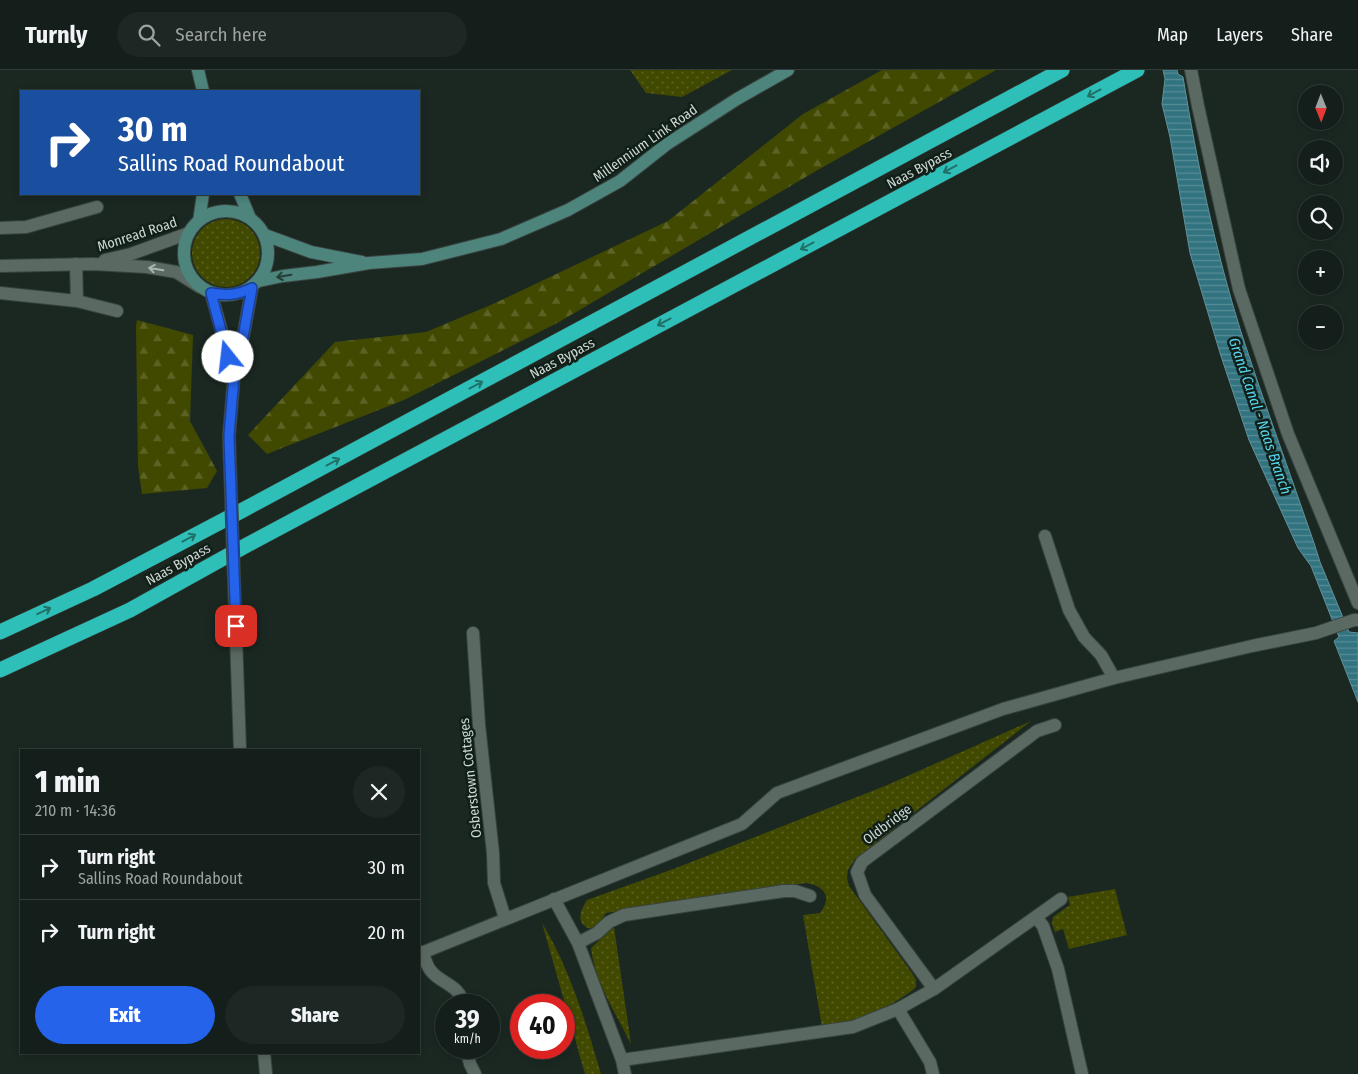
<!DOCTYPE html>
<meta charset="utf-8">
<style>
body{margin:0;font-family:"Fira Sans Condensed",sans-serif;background:#1d2723;color:#f1f3f6;height:100vh;display:flex;flex-direction:column;font-size:19px;white-space:nowrap}
*{box-sizing:border-box;margin:0}
p{font-size:16px;color:#9da2a2}
.icon{flex:none;width:28px;height:28px;fill:none;stroke:currentColor;stroke-width:2;stroke-linecap:round;stroke-linejoin:round}
.map{position:relative;flex:1;overflow:hidden}
.drawer{position:absolute;left:20px;top:679px;width:400px;height:305px;display:flex;flex-direction:column;background:#141e1a;border-radius:0px;box-shadow:0 2px 8px #0003,0 0 0 1px #333c39}
.drawer>*{flex:none}
.guide{position:absolute;left:20px;top:20px;width:400px;height:105px;border-radius:0px;box-shadow:0 2px 8px #0003,0 0 0 1px #333c39;background:#1a4fa0;color:#fff;overflow:hidden}
.needle{width:32px;rotate:179deg}
.tools{position:absolute;left:1298px;top:15px;display:grid;gap:10px}
.tools a{display:grid;place-items:center;width:45px;height:45px;border-radius:50%;background:#141e1a;box-shadow:0 2px 8px #0003,0 0 0 1px #333c39;font-size:25px}
.speed{position:absolute;left:435px;top:924px;display:flex;gap:10px;font-size:25px;font-weight:700;text-align:center}
.speed>*{display:grid;place-content:center;width:65px;height:65px;border-radius:50%;background:#141e1a;box-shadow:0 2px 8px #0003,0 0 0 1px #333c39;line-height:1}
.speed small{font-size:12px;font-weight:400}
.speed .limit{border:8px solid #d22;background:#fff;color:#111}
.pin{position:absolute;display:grid;place-items:center;width:42px;height:42px;color:#fff;margin:-21px;border-radius:10px;box-shadow:0 2px 8px #0006}
.me{position:absolute;width:55px;margin:-28px;rotate:344deg;stroke-linejoin:round;filter:drop-shadow(0 0 4px #0008)}
.turn{display:flex;align-items:center;gap:18px;height:105px;padding:0 15px;font-size:22px}
.turn .icon{width:65px;height:65px;stroke-width:2.5}
.turn b{display:block;font-size:35px;line-height:42px}
.round{display:grid;place-items:center;flex:none;width:52px;height:52px;border-radius:26px;background:#1d2723}
.headline{display:flex;align-items:center;justify-content:space-between;height:85px;padding:0 15px}
h1{font-size:30px;font-weight:800;line-height:38px}
.primary-button{display:flex;gap:10px;margin-top:auto;padding:10px 15px}
.primary-button a{flex:1;height:58px;border-radius:30px;background:#2563eb;color:#fff;font-size:20px;font-weight:800;line-height:58px;text-align:center}
.primary-button a+a{background:#1d2723;color:#f1f3f6}
ul{padding:0;list-style:none}
li{display:flex;align-items:center;gap:15px;height:65px;padding:0 15px;border-top:1px solid #333c39}
li div{flex:1}
li b{display:block;font-size:19px}
li em{font-style:normal}
header{display:flex;align-items:center;gap:30px;box-sizing:border-box;height:70px;padding:0 25px;background:#141e1a;border-bottom:1px solid #333c39}
header strong{font-size:24px}
nav{display:flex;gap:28px;margin-inline-start:auto;font-size:18px}
.search{width:350px;height:45px;background:#1d2723;display:flex;align-items:center;gap:12px;box-sizing:border-box;padding:0 18px;border-radius:28px;color:#9da2a2;font-size:19px}
.map>svg:first-child{display:block}
</style>
<header>
<strong>Turnly</strong>
<div class="search"><svg class="icon" aria-label="search" viewBox="0 0 24 24"><circle cx="10" cy="10" r="6"/><path d="M15 15l6 6"/></svg>Search here</div>
<nav><a>Map</a><a>Layers</a><a>Share</a></nav>
</header>
<div class="map">
<svg width="1358" height="1004" viewBox="0 0 1358 1004">
<defs>
<pattern id="grass-dots" width="8" height="8" patternUnits="userSpaceOnUse" patternTransform="scale(1.25)"><rect width="8" height="8" fill="#414900"/><path d="M2 2h.1M6 6h.1" fill="none" stroke="#5b6224" stroke-width="1.8" stroke-linecap="round"/></pattern>
<pattern id="forest-firs" width="22" height="20" patternUnits="userSpaceOnUse" patternTransform="scale(1.25)"><rect width="22" height="20" fill="#414900"/><path d="M5 1l3.5 6h-7zM16 11l3.5 6h-7z" fill="#5b6224"/></pattern>
<pattern id="water-rules" width="6" height="5" patternUnits="userSpaceOnUse" patternTransform="scale(1.25)"><rect width="6" height="5" fill="#327380"/><path d="M0 2.5h6" fill="none" stroke="#588d97"/></pattern>
</defs>
<rect width="100%" height="100%" fill="#1b2822"/>
<!-- grass -->
<path fill="url(#grass-dots)" d="M 630,0 L 732,0 L 682,27 L 646,23 Z
M192 183a34 34 0 1 1 68 0a34 34 0 1 1-68 0Z
M 1031,651 L 855,789 L 848,800 L 847,808 L 849,816 L 912,903 L 916,910 L 916,917 C 903,930 860,951 842,955 C 836,956 828,956 822,957 L 803,845 L 820,843 C 833,826 824,816 806,813 L 606,843 C 602,848 598,856 592,858 C 589,859 587,858 585,856 C 576,850 582,838 587,830 L 676,798 L 885,716 Z
M 1115,819 L 1127,865 L 1069,879 L 1063,859 L 1055,862 L 1052,854 L 1053,847 L 1070,835 L 1068,827 Z
M 542,853 C 570,899 586,953 601,1004 L 585,1004 Z
M 614,857 L 631,974 C 616,943 595,913 591,878 Z"/>
<!-- forest -->
<path fill="url(#forest-firs)" d="M 882,0 L 996,0 L 816,101 L 559,252 L 404,330 L 267,384 L 248,365 L 335,272 L 426,262 L 493,234 L 668,151 L 803,44 Z
M 137,250 L 193,265 L 190,351 L 217,401 L 207,418 L 142,424 L 138,396 L 136,256 Z"/>
<!-- water -->
<path fill="url(#water-rules)" stroke="#619199" d="M 1163,0 L 1177,0 L 1178,4 L 1183,7 C 1197,93 1215,179 1241,262 C 1264,333 1290,403 1314,473 L 1320,492 L 1349,562 L 1358,563 L 1358,632 L 1334,571 L 1339,567 L 1311,496 L 1298,478 L 1249,370 L 1220,283 L 1190,183 L 1170,67 L 1162,34 L 1165,9 Z"/>
<g fill="none" stroke-linecap="round" stroke-linejoin="round">
<!-- minor casing -->
<g stroke="#394440" stroke-width="14">
<path id="minor" d="M 1191,0 L 1198,36 L 1239,219 L 1288,364 L 1358,533
M 0,158 L 26,157 L 97,137
M 76,194 L 77,231
M 0,223 L 77,231 L 117,241
M 1045,466 L 1069,540 L 1084,567 L 1101,585 L 1114,608
M 473,563 L 479,655 L 493,783 L 494,813 L 505,848
M 554,829 L 578,873 L 622,990 L 625,1004
M 1036,847 L 1043,856 L 1058,899 L 1082,1004
M 578,873 L 597,863 L 609,852 L 624,845 L 784,821 L 795,821 L 810,826
M 422,882 C 425,888 427,897 431,901 C 441,914 461,915 463,935
M 934,919 L 865,825 L 857,802 L 862,792 L 1037,661 L 1055,655
M 898,939 L 930,992 L 933,1004
M 466,978 L 470,994 L 475,1004
M 622,990 L 853,957 L 898,939 L 934,919 L 1061,829"/>
</g>
<!-- tertiary casing -->
<g stroke="#394440" stroke-width="14">
<path id="tertiary" d="M 105,190 L 131,184 L 189,163
M 0,196 L 93,194 L 147,197 L 176,202 L 200,217
M 211,223 L 234,306
M 229,366 L 234,306 L 241,278 L 252,218
M 235,538 L 240,680
M 419,884 L 742,754 L 777,723 L 1003,639 L 1114,608 L 1252,576 L 1316,563 L 1354,550 L 1358,550
M 264,982 L 266,1004"/>
</g>
<!-- secondary casing -->
<g stroke="#394440" stroke-width="14">
<path id="secondary" d="M 198,0 L 203,21
M 240,124 L 250,148
M184 183a42 42 0 1 1 84 0a42 42 0 1 1-84 0Z
M 199,151 L 203,124
M 265,165 L 311,182 L 362,192
M 259,211 L 283,206 L 317,202 L 369,193 L 422,189 L 501,169 L 568,140 L 620,111 L 667,74 L 737,29 L 788,0"/>
</g>
<!-- motorway casing -->
<g stroke="#394440" stroke-width="16">
<path id="motorway" d="M 0,562 L 93,519 L 243,440 L 1062,0
M 0,600 L 130,540 L 247,475 L 1137,0"/>
</g>
<!-- minor -->
<use href="#minor" stroke="#5a6a62" stroke-width="12"/>
<!-- tertiary -->
<use href="#tertiary" stroke="#5a6a62" stroke-width="12"/>
<!-- secondary -->
<use href="#secondary" stroke="#4d847c" stroke-width="12"/>
<!-- motorway -->
<use href="#motorway" stroke="#2ec0b8" stroke-width="15"/>
<!-- tertiary-bridge casing -->
<g stroke="#394440" stroke-width="14" stroke-linecap="butt">
<path id="tertiary-bridge" d="M 229,366 L 235,538"/>
</g>
<!-- tertiary-bridge -->
<use href="#tertiary-bridge" stroke="#5a6a62" stroke-width="12"/>
</g>
<!-- one-way arrows -->
<defs><path id="oneway-shaft" d="M-6 0H5M1.5-3L5.5 0L1.5 3" fill="none" stroke-width="1.6" stroke-linecap="round" stroke-linejoin="round" transform="scale(1.25)"/></defs>
<g stroke="#207068">
<use href="#oneway-shaft" transform="translate(1094 23) rotate(152)"/>
<use href="#oneway-shaft" transform="translate(950 99) rotate(152)"/>
<use href="#oneway-shaft" transform="translate(807 176) rotate(152)"/>
<use href="#oneway-shaft" transform="translate(664 252) rotate(152)"/>
<use href="#oneway-shaft" transform="translate(476 315) rotate(-28)"/>
<use href="#oneway-shaft" transform="translate(333 392) rotate(-28)"/>
<use href="#oneway-shaft" transform="translate(189 468) rotate(-28)"/>
<use href="#oneway-shaft" transform="translate(44 541) rotate(-25)"/>
</g>
<use stroke="#abb6b1" href="#oneway-shaft" transform="translate(156 199) rotate(-170)"/>
<use stroke="#233d37" href="#oneway-shaft" transform="translate(284 206) rotate(171)"/>
<g fill="none" stroke-linecap="round" stroke-linejoin="round">
<!-- route casing -->
<g stroke="#184099" stroke-width="12">
<path id="route" d="M 228,287 L 211,223 C 227,226 237,225 252,218 L 241,278 L 234,306 L 229,366 L 236,556"/>
</g>
<!-- route -->
<use href="#route" stroke="#2563eb" stroke-width="9"/>
</g>
<g text-anchor="middle" stroke-width="5" stroke-linejoin="round" paint-order="stroke">
<!-- street labels -->
<g font-size="14" fill="#ced7d3" stroke="#111f19">
<text transform="translate(645 73) rotate(-35)" y="5">Millennium Link Road</text>
<text transform="translate(919 98) rotate(-28)" y="5">Naas Bypass</text>
<text transform="translate(137 164) rotate(-18)" y="5">Monread Road</text>
<text transform="translate(562 288) rotate(-28)" y="5">Naas Bypass</text>
<text transform="translate(178 494) rotate(-29)" y="5">Naas Bypass</text>
<text transform="translate(470 708) rotate(-96)" y="5">Osberstown Cottages</text>
<text transform="translate(887 754) rotate(-37)" y="5">Oldbridge</text>
</g>
<!-- water labels -->
<g font-size="15" font-style="italic" fill="#57d6ef" stroke="#111f19">
<text transform="translate(1260 346) rotate(71)" y="5">Grand Canal - Naas Branch</text>
</g>
</g>
</svg>
<div class="tools">
<a><svg class="needle" viewBox="-14 -14 28 28"><path d="M0-13l5 13h-10z" fill="#e53935"/><path d="M0 13l5-13h-10z" fill="#9da2a2"/></svg></a>
<a><svg class="icon" aria-label="sound" viewBox="0 0 24 24"><path d="M4 9h4l5-4v14l-5-4H4zM17 9q2 3 0 6"/></svg></a>
<a><svg class="icon" aria-label="search" viewBox="0 0 24 24"><circle cx="10" cy="10" r="6"/><path d="M15 15l6 6"/></svg></a>
<a>+</a>
<a>−</a>
</div>
<div class="speed"><div>39<small>km/h</small></div><div class="limit">40</div></div>
<div class="pin" style="left:236px;top:556px;background:#d93025"><svg class="icon" aria-label="arrive" viewBox="0 0 24 24"><path d="M6 21V4h12l-3 4 3 4H6"/></svg></div>
<svg class="me" style="left:228px;top:287px" viewBox="-20 -20 40 40"><circle r="19" fill="#fff"/><path d="M0-13L10 11 0 6-10 11z" fill="#2563eb"/></svg>
<div class="guide">
<div class="turn"><svg class="icon" aria-label="right" viewBox="0 0 24 24"><path d="M7 20v-9h11M14 6l5 5-5 5"/></svg><div><b>30 m</b>Sallins Road Roundabout</div></div>
</div>
<section class="drawer">
<div class="headline"><div><h1>1 min</h1><p>210 m · 14:36</p></div><a class="round"><svg class="icon" aria-label="close" viewBox="0 0 24 24"><path d="M6 6l12 12M18 6L6 18"/></svg></a></div>
<ul>
<li><svg class="icon" aria-label="right" viewBox="0 0 24 24"><path d="M7 20v-9h11M14 6l5 5-5 5"/></svg><div><b>Turn right</b><p>Sallins Road Roundabout</p></div><em>30 m</em></li>
<li><svg class="icon" aria-label="right" viewBox="0 0 24 24"><path d="M7 20v-9h11M14 6l5 5-5 5"/></svg><div><b>Turn right</b></div><em>20 m</em></li>
</ul>
<div class="primary-button"><a>Exit</a><a>Share</a></div>
</section>
</div>
